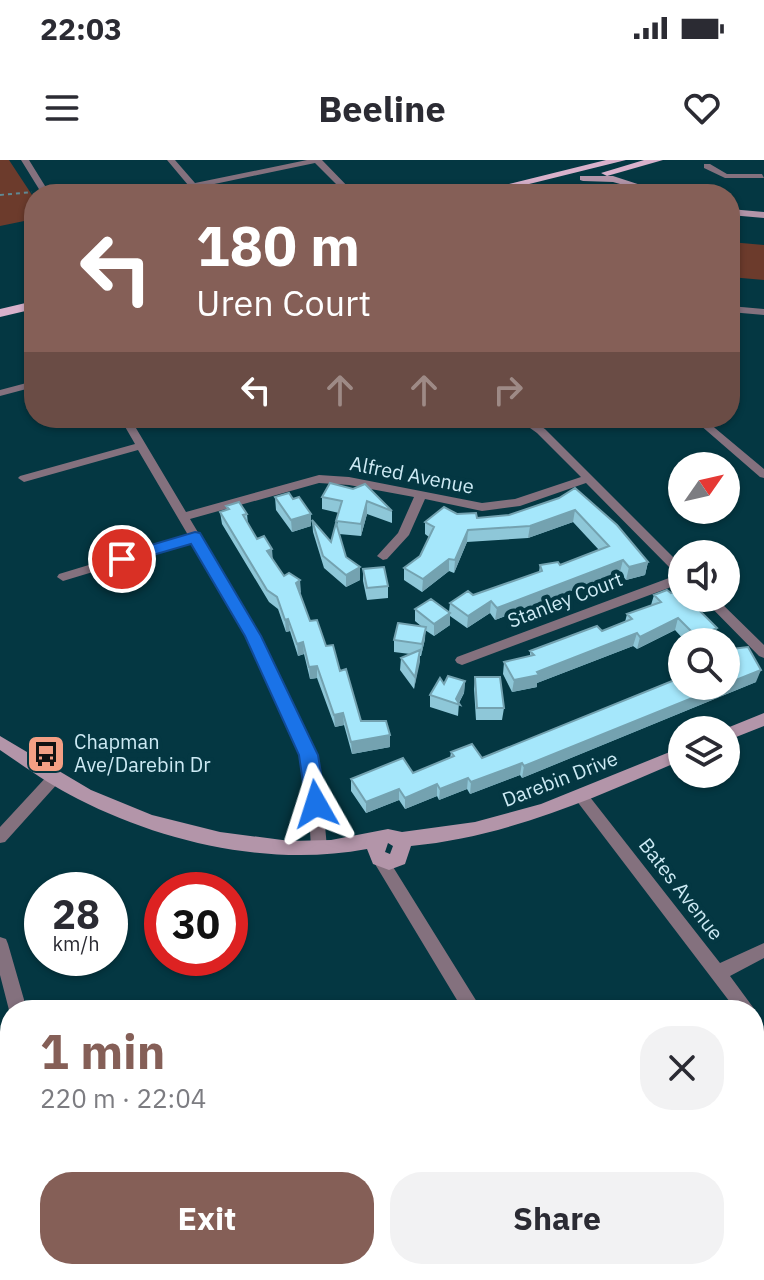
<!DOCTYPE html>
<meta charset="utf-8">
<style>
body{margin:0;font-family:"IBM Plex Sans",sans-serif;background:#f2f2f3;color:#2b2b33;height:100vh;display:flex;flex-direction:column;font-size:30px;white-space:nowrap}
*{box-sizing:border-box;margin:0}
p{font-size:26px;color:#7c7c81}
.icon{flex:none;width:44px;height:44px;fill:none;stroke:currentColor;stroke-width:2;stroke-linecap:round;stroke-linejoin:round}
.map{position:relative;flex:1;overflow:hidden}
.drawer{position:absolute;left:0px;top:840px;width:764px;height:280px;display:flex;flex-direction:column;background:#fff;border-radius:32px 32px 0 0;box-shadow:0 2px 6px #0004}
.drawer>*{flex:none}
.hud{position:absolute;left:24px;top:24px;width:716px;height:244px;border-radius:32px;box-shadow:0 2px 6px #0004;background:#855f57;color:#fff;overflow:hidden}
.needle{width:52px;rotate:56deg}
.fabs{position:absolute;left:668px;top:292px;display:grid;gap:16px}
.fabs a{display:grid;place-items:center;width:72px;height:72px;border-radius:50%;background:#fff;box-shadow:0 2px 6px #0004;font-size:40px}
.speed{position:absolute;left:24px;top:712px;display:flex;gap:16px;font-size:40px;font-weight:700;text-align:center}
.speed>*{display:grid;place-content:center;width:104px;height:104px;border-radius:50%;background:#fff;box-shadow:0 2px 6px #0004;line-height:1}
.speed small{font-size:20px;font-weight:400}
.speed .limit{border:12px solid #d22;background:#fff;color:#111}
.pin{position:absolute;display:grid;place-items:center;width:68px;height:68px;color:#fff;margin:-34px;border:4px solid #fff;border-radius:50%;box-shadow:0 2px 8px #0007}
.me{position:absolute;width:88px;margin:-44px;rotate:354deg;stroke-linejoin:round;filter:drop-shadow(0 0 6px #0008)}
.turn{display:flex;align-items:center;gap:28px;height:168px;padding:0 40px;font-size:36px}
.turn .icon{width:104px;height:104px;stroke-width:2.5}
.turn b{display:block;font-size:56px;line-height:68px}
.lanes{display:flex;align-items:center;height:76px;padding:0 40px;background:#0003;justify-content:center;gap:40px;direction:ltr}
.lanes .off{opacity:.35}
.round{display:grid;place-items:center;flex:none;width:84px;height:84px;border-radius:32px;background:#f2f2f3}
.head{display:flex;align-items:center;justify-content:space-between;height:136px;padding:0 40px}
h1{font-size:48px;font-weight:800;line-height:60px;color:#855f57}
.action{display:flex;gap:16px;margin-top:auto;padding:16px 40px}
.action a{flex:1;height:92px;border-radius:32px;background:#855f57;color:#fff;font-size:32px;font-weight:800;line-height:92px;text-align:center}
.action a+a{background:#f2f2f3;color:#2b2b33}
.status{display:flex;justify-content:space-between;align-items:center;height:56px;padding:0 40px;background:#fff;direction:ltr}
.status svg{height:22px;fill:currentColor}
header{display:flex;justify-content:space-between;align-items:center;height:104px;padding:0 40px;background:#fff;font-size:36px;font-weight:800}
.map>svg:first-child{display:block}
</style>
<div class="status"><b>22:03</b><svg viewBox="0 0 49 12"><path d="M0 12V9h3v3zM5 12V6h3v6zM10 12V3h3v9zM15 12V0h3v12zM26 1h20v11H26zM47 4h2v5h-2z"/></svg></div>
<header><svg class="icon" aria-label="menu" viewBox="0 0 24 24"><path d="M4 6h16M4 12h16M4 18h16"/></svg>Beeline<svg class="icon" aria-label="heart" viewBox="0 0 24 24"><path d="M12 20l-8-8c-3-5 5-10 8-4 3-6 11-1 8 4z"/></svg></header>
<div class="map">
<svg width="764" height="1120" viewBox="0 0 764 1120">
<rect width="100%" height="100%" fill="#043742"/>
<!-- green -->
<path fill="#6c3b2c" d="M 0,0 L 9,0 L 34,38 L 34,59 L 0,66 Z
M 730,82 L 764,85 L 764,120 L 730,117 Z"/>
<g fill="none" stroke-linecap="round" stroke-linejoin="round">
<!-- path -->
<path stroke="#608993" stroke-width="2" stroke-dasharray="4 4" stroke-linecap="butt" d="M 0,35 L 32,32"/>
<!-- street -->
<path fill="#84717e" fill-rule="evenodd" d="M 21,0 L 29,0 L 50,34 L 42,34 Z
M 167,0 L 175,0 L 195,23 L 307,0 L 322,0 L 355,34 L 346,34 L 315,3 L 167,34 L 151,34 L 188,25 Z
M 704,4 L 710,4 L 727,14 L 762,14 L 764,18 L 725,18 L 704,8 Z
M 730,146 L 764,149 L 764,155 L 730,152 Z
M 34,221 L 34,227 L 0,236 L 0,230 Z
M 120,258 L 130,258 L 186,352 L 319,315 L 349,317 L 482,343 L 515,339 L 581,317 L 537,273 L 516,258 L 528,258 L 545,269 L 682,406 L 682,423 L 462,505 L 457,503 L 455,500 L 457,497 L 677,415 L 586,323 L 520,346 L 482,351 L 425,339 L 409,375 L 387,399 L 383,400 L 377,396 L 398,373 L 414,337 L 349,325 L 319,323 L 190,359 L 260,476 L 316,595 L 321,620 L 327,688 L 324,693 L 319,694 L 314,693 L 311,688 L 307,620 L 302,595 L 246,476 L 192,382 L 63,421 L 57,417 L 59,414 L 188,375 L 138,290 L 24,322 L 18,318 L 20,316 L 135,284 Z
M 692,258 L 703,258 L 764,309 L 764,318 L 760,317 Z
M 702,438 L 716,438 L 764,485 L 764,498 L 759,496 Z
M 54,612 L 59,614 L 61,618 L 59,622 L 5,682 L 0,683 L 0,667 L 49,614 Z
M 581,630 L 586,632 L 720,803 L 764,783 L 764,798 L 730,816 L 755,850 L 754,851 L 736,850 L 576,640 L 574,636 L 576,632 Z
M 380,692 L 385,694 L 482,850 L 463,850 L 375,704 L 372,699 L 375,694 Z
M 0,777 L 6,779 L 8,784 L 27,850 L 9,850 L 0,815 Z
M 754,852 C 764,857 764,870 764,882 C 751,877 754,864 754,852 Z
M 81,1110 L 101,1110 L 104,1120 L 84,1120 Z
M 548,1110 L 578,1110 C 572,1120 554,1120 540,1120 L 543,1113 Z
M 615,1110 L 636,1110 L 641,1120 L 620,1120 Z"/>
<!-- secondary -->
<path fill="#b395a9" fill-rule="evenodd" d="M 580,16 L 613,16 L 653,29 L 648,32 L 613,22 L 583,21 L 580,20 Z
M 730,49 L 764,52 L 764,58 L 730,55 Z
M 764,553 L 764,566 L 726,581 L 726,570 L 722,570 Z
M 0,576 L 91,630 L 152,655 L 220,672 L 290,681 L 331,680 L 388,669 L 402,672 L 475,662 L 541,644 L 682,587 L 682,600 C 594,638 507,677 411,686 L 405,704 L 389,710 L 373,704 L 367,689 C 271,707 164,683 78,639 C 50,625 25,607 0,590 ZM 388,683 L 393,686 L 390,694 L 385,692 Z"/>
<!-- primary -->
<path fill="#d8b1cb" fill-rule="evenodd" d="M 606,0 L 626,0 L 489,34 L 468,34 Z
M 644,0 L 663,0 L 607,16 L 601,13 Z
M 34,141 L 34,149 L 0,157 L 0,149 Z"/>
</g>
<!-- wall -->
<path fill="#8ec7d8" d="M 330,323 L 392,351 L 392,363 L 367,354 L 361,376 L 339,374 L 346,397 L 360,407 L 360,420 L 346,427 L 324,408 L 313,372 L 312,360 L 331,382 L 337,365 L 339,353 L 322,349 L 322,337 Z
M 275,337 L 311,366 L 292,372 L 276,350 Z
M 559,338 L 648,402 L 645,415 L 626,420 L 620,412 L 495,460 L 490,453 L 467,468 L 450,456 L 450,465 L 434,476 L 425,470 L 425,479 L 421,496 L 420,496 L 414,529 L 400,510 L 401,498 L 410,494 L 394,492 L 394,480 L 421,466 L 415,461 L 415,449 L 449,452 L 450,443 L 539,412 L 540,405 L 560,405 L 599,390 L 573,362 L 528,378 L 467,382 L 454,413 L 449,411 L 422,432 L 404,420 L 404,408 L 420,396 L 429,377 L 425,374 L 425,362 L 457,354 L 477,358 L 509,355 Z
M 226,346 L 247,354 L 248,364 L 257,379 L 284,416 L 301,432 L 300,433 L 310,461 L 340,511 L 361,561 L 390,575 L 390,587 L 352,594 L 344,565 L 335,567 L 317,518 L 310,519 L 304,494 L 298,496 L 290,471 L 286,472 L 278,449 L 269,442 L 222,364 L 220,352 L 227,350 Z
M 363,409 L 388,426 L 388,438 L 367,440 L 363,421 Z
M 654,435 L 717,468 L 712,480 L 709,482 L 686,482 L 675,470 L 637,489 L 633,486 L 537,523 L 537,527 L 512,532 L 503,514 L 504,502 L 530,496 L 530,491 L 602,471 L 625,462 L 627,454 L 651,445 Z
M 731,489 L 756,522 L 522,618 L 520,615 L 470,634 L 467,629 L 439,640 L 437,636 L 405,649 L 399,640 L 366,653 L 351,631 L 351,619 L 413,613 L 450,598 L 451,592 L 482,598 L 728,499 Z
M 475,517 L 504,548 L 502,560 L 476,560 L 474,529 Z
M 465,521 L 464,533 L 459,543 L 458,556 L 430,547 L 430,535 L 444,524 Z"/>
<!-- shaded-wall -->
<path fill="#74a2b0" d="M 367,341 L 367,354 L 361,376 L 361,364 Z
M 575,350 L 573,362 L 528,378 L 530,366 Z
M 311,354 L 311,366 L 292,372 L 291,360 Z
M 468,370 L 467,382 L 454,413 L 455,400 Z
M 272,389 L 273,401 L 267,391 Z
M 449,399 L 449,411 L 422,432 L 423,419 Z
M 623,400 L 620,412 L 495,460 L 497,448 Z
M 648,402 L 645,415 L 626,420 L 629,407 Z
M 360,407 L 360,420 L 346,427 L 346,415 Z
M 300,420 L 301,432 L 297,435 L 296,423 Z
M 491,441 L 490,453 L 467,468 L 468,456 Z
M 450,453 L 450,465 L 434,476 L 434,464 Z
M 678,458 L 675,470 L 637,489 L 640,477 Z
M 288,459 L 290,471 L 286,472 L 285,460 Z
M 426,467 L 425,479 L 421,496 L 422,484 Z
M 717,468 L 712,480 L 709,482 L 695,482 L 697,477 Z
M 637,473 L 633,486 L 537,523 L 537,527 L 512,532 L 514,520 Z
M 303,482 L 304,494 L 298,496 L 297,484 Z
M 420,490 L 420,502 L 414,529 L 415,517 Z
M 317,506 L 317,518 L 310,519 L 309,507 Z
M 761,510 L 756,522 L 522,618 L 524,606 L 722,526 L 726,526 L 726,524 Z
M 465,521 L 464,533 L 458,544 L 456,539 Z
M 343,553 L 344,565 L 335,567 L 334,555 Z
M 390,575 L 390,587 L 352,594 L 351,582 Z
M 522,603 L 520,615 L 470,634 L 471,622 Z
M 468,618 L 467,629 L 439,640 L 440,629 Z
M 437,624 L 437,636 L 405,649 L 405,638 Z
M 399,629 L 399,640 L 366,653 L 366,642 Z"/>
<!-- building -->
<path fill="#a5e7fb" stroke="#74a2b0" stroke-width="2" d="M 330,323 L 353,329 L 365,324 L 392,351 L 367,341 L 361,364 L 336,361 L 342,341 L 322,337 Z
M 575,328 L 617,365 L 648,402 L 629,407 L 623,400 L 497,448 L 491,441 L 468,456 L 450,443 L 468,431 L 473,435 L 542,411 L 540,405 L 558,402 L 560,405 L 609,386 L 575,350 L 530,366 L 468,370 L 455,400 L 449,399 L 423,419 L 404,408 L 420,396 L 434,367 L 425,362 L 444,347 L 457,354 L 476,353 L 477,358 L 509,355 L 559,338 Z
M 289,333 L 293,339 L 299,337 L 311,354 L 291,360 L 275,337 Z
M 239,342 L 247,354 L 243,355 L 257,379 L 264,376 L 272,389 L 267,391 L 284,416 L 289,413 L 300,420 L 296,423 L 310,461 L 317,460 L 326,486 L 333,485 L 340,511 L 346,509 L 361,561 L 386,561 L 390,575 L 351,582 L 343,553 L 334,555 L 317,506 L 309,507 L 303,482 L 297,484 L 288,459 L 285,460 L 277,437 L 267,430 L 220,352 L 229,349 L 226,346 Z
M 312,360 L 331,382 L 336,363 L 346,397 L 360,407 L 346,415 L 323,396 Z
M 384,407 L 388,426 L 367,428 L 363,409 Z
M 667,430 L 671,433 L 679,430 L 682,433 L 682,438 L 687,438 L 717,468 L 697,477 L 678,458 L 640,477 L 637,473 L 537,512 L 539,515 L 514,520 L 504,502 L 534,495 L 530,491 L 597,466 L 602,471 L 632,459 L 627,454 L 661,442 L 654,435 Z
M 431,439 L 450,453 L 434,464 L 415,449 Z
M 398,463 L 426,467 L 422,484 L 394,480 Z
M 748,487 L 761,510 L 726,524 L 726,499 L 735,496 L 731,489 Z
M 420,490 L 415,517 L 401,498 Z
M 448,516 L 465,521 L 456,539 L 460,545 L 430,535 L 440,518 L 444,524 Z
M 475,517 L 500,517 L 504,548 L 477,548 Z
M 682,517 L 682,526 L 722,526 L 524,606 L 522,603 L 471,622 L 468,618 L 440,629 L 437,624 L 405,638 L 399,629 L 366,642 L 351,619 L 403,598 L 413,613 L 454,596 L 451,592 L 472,584 L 482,598 Z"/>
<!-- route -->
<path fill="#1a73e8" stroke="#114b97" stroke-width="2" d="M 195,372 L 200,373 L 261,476 L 318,595 L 326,644 L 323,650 L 309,650 L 306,644 L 299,595 L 245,476 L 191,384 L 122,404 L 114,399 L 117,395 Z"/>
<!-- icons -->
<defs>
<g id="bus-square" transform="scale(2)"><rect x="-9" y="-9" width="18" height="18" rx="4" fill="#f39f84" stroke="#043742"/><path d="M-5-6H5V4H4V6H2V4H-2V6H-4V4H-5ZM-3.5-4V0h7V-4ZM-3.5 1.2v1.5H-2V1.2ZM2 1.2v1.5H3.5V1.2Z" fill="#111"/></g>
</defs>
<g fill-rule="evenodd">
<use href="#bus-square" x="46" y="594"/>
</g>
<g text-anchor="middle" stroke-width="8" stroke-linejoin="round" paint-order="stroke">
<!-- street labels -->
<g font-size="20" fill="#cdeaf4" stroke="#043742">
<text transform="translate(412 315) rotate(11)" y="7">Alfred Avenue</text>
<text transform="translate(565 440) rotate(-21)" y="7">Stanley Court</text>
<text transform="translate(560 619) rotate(-21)" y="7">Darebin Drive</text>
<text transform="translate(681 729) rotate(52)" y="7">Bates Avenue</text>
</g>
<!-- poi labels -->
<g font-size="20" fill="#cdeaf4" stroke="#043742" text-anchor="start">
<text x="74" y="589">Chapman<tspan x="74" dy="23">Ave/Darebin Dr</tspan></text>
</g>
</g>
</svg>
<div class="fabs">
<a><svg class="needle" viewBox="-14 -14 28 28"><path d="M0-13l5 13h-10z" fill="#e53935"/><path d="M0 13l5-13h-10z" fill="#7c7c81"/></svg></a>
<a><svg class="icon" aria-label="sound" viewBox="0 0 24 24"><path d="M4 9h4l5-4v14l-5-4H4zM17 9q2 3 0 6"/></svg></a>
<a><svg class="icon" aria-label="search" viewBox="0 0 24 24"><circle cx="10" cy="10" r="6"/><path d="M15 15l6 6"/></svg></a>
<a><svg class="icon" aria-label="layers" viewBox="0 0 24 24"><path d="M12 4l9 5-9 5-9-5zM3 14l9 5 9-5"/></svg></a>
</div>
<div class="speed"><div>28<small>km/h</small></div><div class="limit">30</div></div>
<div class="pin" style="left:122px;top:399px;background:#d93025"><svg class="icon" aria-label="arrive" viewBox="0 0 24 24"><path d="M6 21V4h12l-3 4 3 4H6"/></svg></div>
<svg class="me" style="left:316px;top:644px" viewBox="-20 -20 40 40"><path d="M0-17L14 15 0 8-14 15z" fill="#1a73e8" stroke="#fff" stroke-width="4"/></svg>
<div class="hud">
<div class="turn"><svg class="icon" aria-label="left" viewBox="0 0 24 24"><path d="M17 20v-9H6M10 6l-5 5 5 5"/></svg><div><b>180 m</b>Uren Court</div></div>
<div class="lanes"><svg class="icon" aria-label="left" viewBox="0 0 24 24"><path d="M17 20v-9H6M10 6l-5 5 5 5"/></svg><svg class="icon off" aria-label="ahead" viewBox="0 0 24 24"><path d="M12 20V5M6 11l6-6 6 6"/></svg><svg class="icon off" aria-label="ahead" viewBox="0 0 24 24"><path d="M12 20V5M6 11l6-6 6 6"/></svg><svg class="icon off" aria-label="right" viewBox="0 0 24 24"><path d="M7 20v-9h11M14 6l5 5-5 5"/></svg></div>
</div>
<section class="drawer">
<div class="head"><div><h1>1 min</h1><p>220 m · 22:04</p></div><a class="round"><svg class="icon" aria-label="close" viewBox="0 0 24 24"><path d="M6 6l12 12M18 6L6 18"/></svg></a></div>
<div class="action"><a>Exit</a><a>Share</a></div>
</section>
</div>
